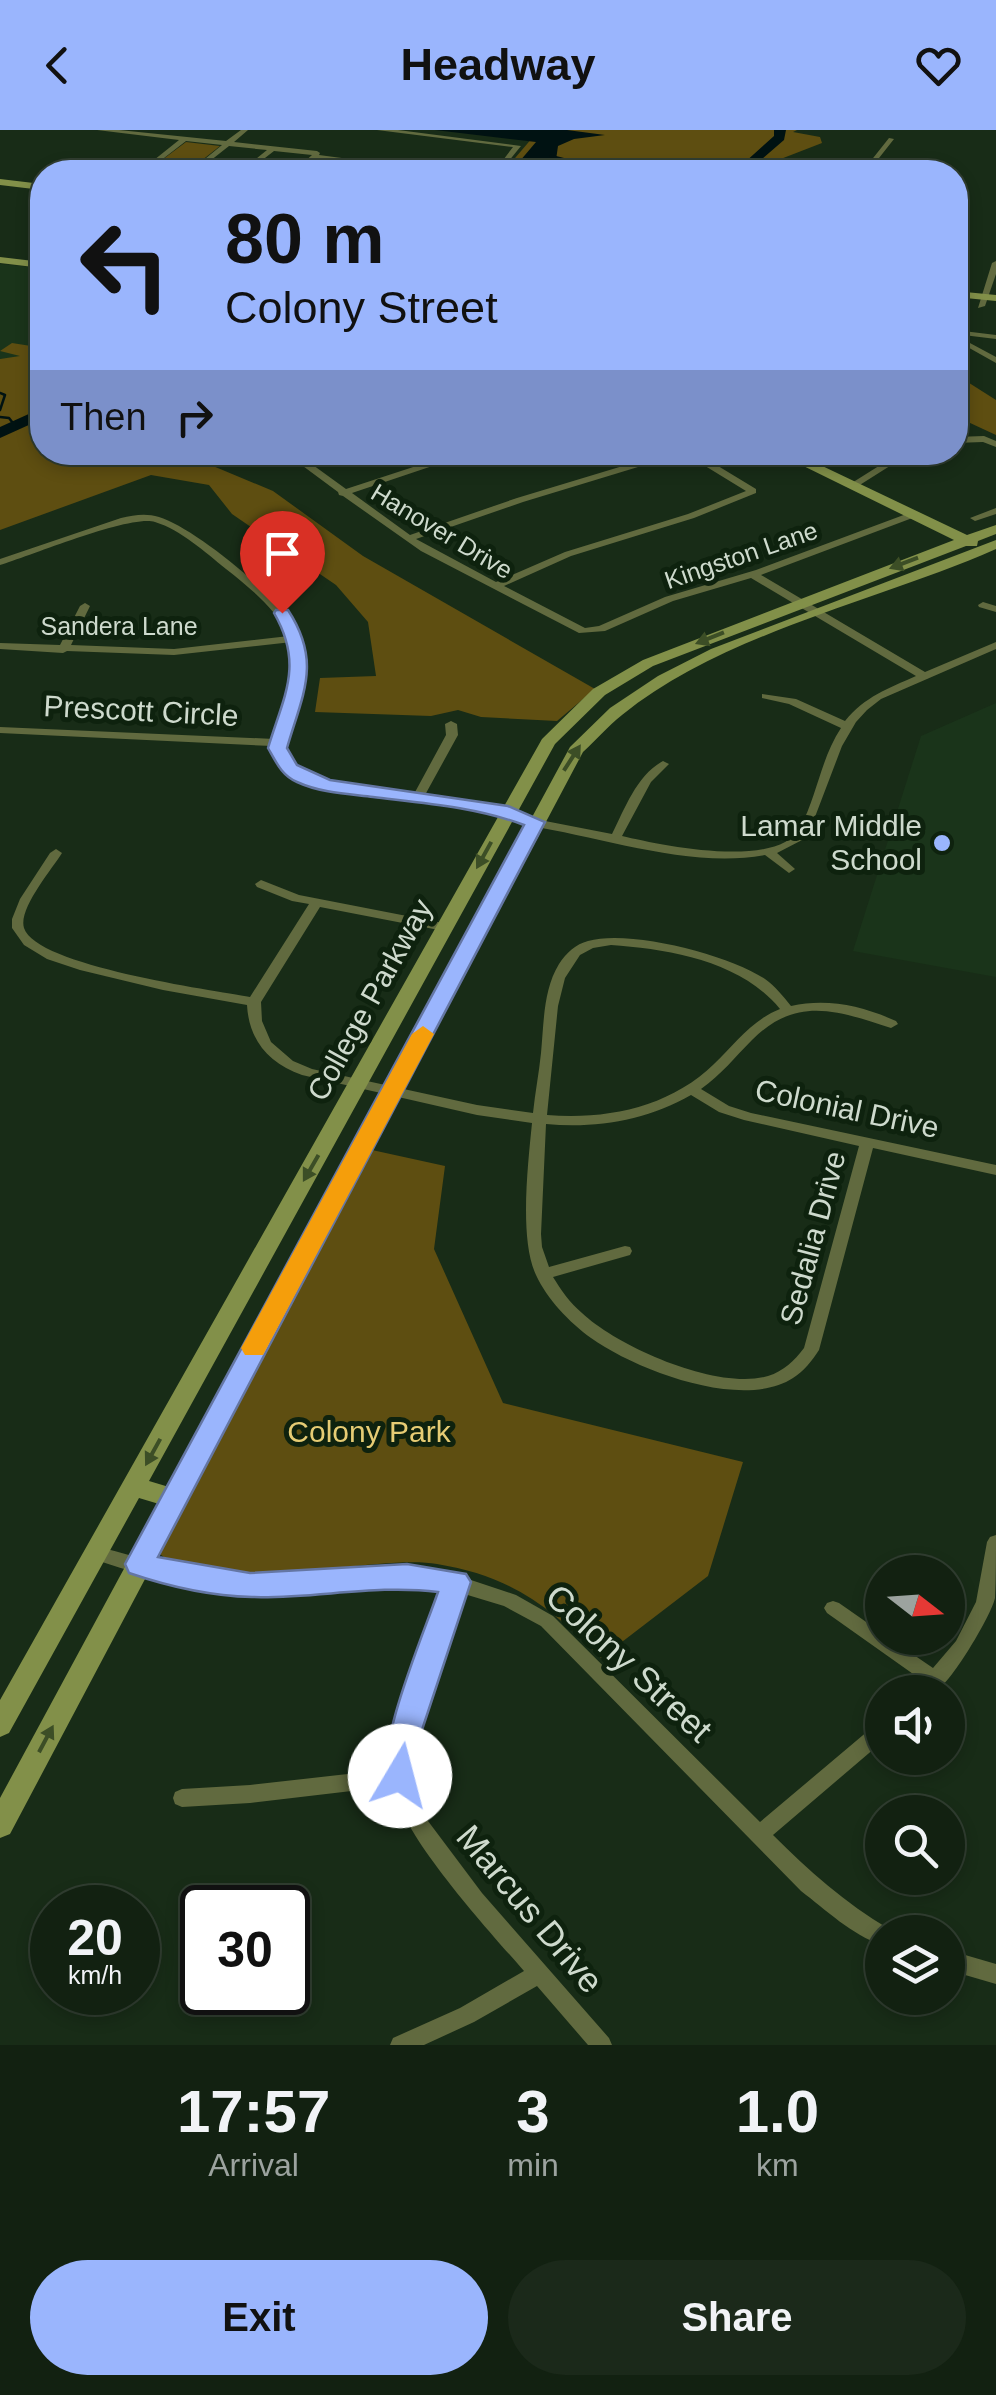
<!DOCTYPE html>
<style>
body{margin:0;font-family:Arial,sans-serif;background:#1b291a;color:#f1f3f6;height:100vh;display:flex;flex-direction:column;font-size:38px;white-space:nowrap}
*{box-sizing:border-box;margin:0}
p{font-size:32px;color:#9ca39f}
.icon{flex:none;width:55px;height:55px;fill:none;stroke:currentColor;stroke-width:2;stroke-linecap:round;stroke-linejoin:round}
.map{position:relative;height:1915px;overflow:hidden}
.panel{display:flex;flex-direction:column;background:#122111;flex:1}
.panel>*{flex:none}
.banner{position:absolute;left:30px;top:30px;width:938px;height:305px;border-radius:40px;box-shadow:0 5px 15px #0003,0 0 0 2px #313e31;background:#9ab5fd;color:#111;overflow:hidden}
.needle{width:65px;rotate:107deg}
.controls{position:absolute;left:865px;top:1425px;display:grid;gap:20px}
.controls a{display:grid;place-items:center;width:100px;height:100px;border-radius:50%;background:#122111;box-shadow:0 5px 15px #0003,0 0 0 2px #313e31;font-size:50px}
.speed{position:absolute;left:30px;top:1755px;display:flex;gap:20px;font-size:50px;font-weight:700;text-align:center}
.speed>*{display:grid;place-content:center;width:130px;height:130px;border-radius:50%;background:#122111;box-shadow:0 5px 15px #0003,0 0 0 2px #313e31;line-height:1}
.speed small{font-size:25px;font-weight:400}
.speed .limit{border:5px solid #111;border-radius:15px;background:#fff;color:#111}
.pin{position:absolute;display:grid;place-items:center;width:85px;height:85px;color:#fff;margin:-102px -42px;border-radius:50% 50% 50% 0;rotate:-45deg;box-shadow:0 0 10px #0007}
.pin .icon{rotate:45deg}
.me{position:absolute;width:110px;margin:-55px;rotate:8deg;stroke-linejoin:round;filter:drop-shadow(0 0 8px #0008)}
.turn{display:flex;align-items:center;gap:35px;height:210px;padding:0 30px;font-size:45px}
.turn .icon{width:130px;height:130px;stroke-width:2.5}
.turn b{display:block;font-size:70px;line-height:85px}
.then{display:flex;align-items:center;height:95px;padding:0 30px;background:#0003;gap:20px;font-size:38px}
.eta{display:flex;justify-content:space-evenly;align-items:center;height:170px;text-align:center}
.eta b{font-size:60px;font-weight:700;line-height:70px}
.primary-button{display:flex;gap:20px;margin-top:auto;padding:20px 30px}
.primary-button a{flex:1;height:115px;border-radius:60px;background:#9ab5fd;color:#111;font-size:40px;font-weight:700;line-height:115px;text-align:center}
.primary-button a+a{background:#1b291a;color:#f1f3f6}
header{display:flex;justify-content:space-between;align-items:center;height:130px;padding:0 30px;background:#9ab5fd;color:#111;font-size:45px;font-weight:700}
.map>svg:first-child{display:block}
</style>
<header><svg class="icon" aria-label="back" viewBox="0 0 24 24"><path d="M15 5l-7 7 7 7"/></svg>Headway<svg class="icon" aria-label="heart" viewBox="0 0 24 24"><path d="M12 20l-8-8c-3-5 5-10 8-4 3-6 11-1 8 4z"/></svg></header>
<div class="map">
<svg width="996" height="1915" viewBox="0 0 996 1915">
<rect width="100%" height="100%" fill="#182c17"/>
<!-- built -->
<path fill="#1a341a" d="M 0,134 L 42,138 L 42,206 L 19,227 L 0,229 Z
M 996,573 L 996,847 L 853,821 L 921,606 Z"/>
<!-- green -->
<path fill="#5e4e11" d="M 539,0 L 797,0 L 793,2 L 820,7 L 822,13 L 747,42 L 503,42 Z
M 186,12 L 220,16 L 187,42 L 146,42 Z
M 42,206 L 42,322 L 182,323 L 273,361 L 363,426 L 595,559 L 557,591 L 481,587 L 458,580 L 431,586 L 315,582 L 320,548 L 376,546 L 368,492 L 336,455 L 232,384 L 209,355 L 151,345 L 0,400 L 0,229 L 20,226 L 0,221 L 12,213 L 31,216 Z
M 955,244 L 996,270 L 996,305 L 955,286 Z
M 372,1020 L 445,1036 L 434,1119 L 503,1273 L 743,1332 L 708,1446 L 601,1528 C 550,1477 511,1446 437,1434 C 373,1423 204,1471 157,1421 Z"/>
<!-- water -->
<path fill="#001212" d="M 435,0 L 567,0 L 605,5 L 574,9 L 558,16 L 556,30 L 572,42 L 519,42 L 514,38 L 536,12 Z"/>
<g fill="none" stroke-linecap="round" stroke-linejoin="round">
<!-- stream -->
<path stroke="#001212" stroke-width="2.5" d="M 551,26 L 594,37 L 618,37 L 623,42
M 0,263 L 5,265 L 0,280
M 0,287 L 9,288 L 16,297"/>
<!-- river -->
<path fill="#001212" fill-rule="evenodd" d="M 774,0 L 786,0 L 784,10 L 747,42 L 734,42 L 774,6 Z
M 42,278 L 42,289 L 0,308 L 0,297 Z"/>
<!-- street -->
<path fill="#616a3f" fill-rule="evenodd" d="M 97,0 L 119,0 L 226,11 L 241,0 L 248,0 L 234,12 L 317,21 L 320,23 L 319,25 L 440,41 L 431,42 L 316,29 L 300,42 L 293,42 L 312,25 L 274,21 L 247,42 L 240,42 L 267,20 L 229,16 L 196,42 L 189,42 L 222,15 L 186,11 L 146,42 L 139,42 L 179,10 Z
M 377,0 L 398,0 L 521,16 L 500,42 L 494,42 L 513,17 Z
M 889,8 L 894,9 L 868,42 L 862,42 Z
M 996,131 L 996,144 L 985,176 L 978,178 L 992,133 Z
M 955,200 L 996,205 L 996,209 L 955,204 Z
M 955,205 L 996,227 L 996,233 L 955,210 Z
M 984,306 L 996,311 L 996,317 L 983,312 L 955,313 L 955,307 Z
M 284,322 L 295,322 L 346,359 L 459,322 L 474,322 L 352,363 L 410,405 L 517,368 L 669,322 L 695,322 L 756,359 L 756,363 L 694,388 L 571,426 L 504,456 L 585,498 L 599,496 L 665,467 L 756,440 L 909,383 L 915,383 L 915,387 L 761,445 L 925,542 L 996,512 L 996,519 L 881,569 L 867,580 L 856,592 L 842,616 L 810,700 L 804,709 L 777,723 L 795,739 L 789,743 L 765,725 C 690,739 603,707 529,696 C 505,681 468,675 439,673 C 394,668 287,671 272,616 L 0,603 L 0,597 L 274,609 C 286,578 300,545 292,512 L 174,525 L 67,521 L 63,523 L 0,519 L 0,513 L 60,515 L 80,476 L 85,473 L 90,476 L 71,515 L 174,519 L 289,506 C 276,479 249,457 226,439 C 205,422 181,400 155,392 C 131,384 30,426 0,435 L 0,429 L 121,388 C 134,385 146,383 159,387 C 196,398 293,477 303,512 C 312,547 294,586 283,618 C 304,661 371,661 414,664 L 446,605 L 445,594 L 451,591 L 457,594 L 458,605 L 425,665 L 474,671 L 540,690 L 612,704 C 625,678 637,645 663,631 L 669,634 L 651,652 L 622,706 C 660,715 777,740 800,698 C 817,666 821,628 841,598 L 789,574 L 762,568 L 762,564 L 796,569 L 845,591 C 864,567 889,558 916,546 L 751,448 L 673,471 L 605,501 L 579,503 L 421,421 L 343,366 L 339,365 L 338,362 ZM 684,323 L 746,361 L 688,384 L 565,422 L 496,452 L 416,409 L 523,372 Z
M 901,322 L 912,322 L 855,358 L 847,356 Z
M 996,378 L 996,384 L 975,391 L 970,388 Z
M 983,472 L 996,476 L 996,482 L 979,477 L 978,475 Z
M 56,719 L 62,723 C 52,739 18,779 24,798 C 36,836 212,860 250,867 L 309,774 L 292,771 L 257,757 L 255,754 L 261,750 L 299,765 L 448,794 L 450,797 L 444,801 L 320,777 L 261,872 L 262,891 L 271,912 L 293,931 L 312,939 L 477,975 L 533,983 C 535,963 539,943 541,923 C 544,893 543,860 559,834 C 566,823 576,814 588,811 C 630,799 729,825 765,849 C 775,856 783,866 791,876 C 828,868 862,876 896,891 L 898,894 L 891,898 C 838,881 797,865 752,910 C 735,927 721,945 701,959 L 729,976 L 751,983 L 996,1035 L 996,1045 L 873,1018 L 819,1220 C 812,1231 804,1241 793,1248 C 742,1281 636,1240 591,1208 C 569,1192 547,1169 536,1145 C 519,1109 528,1034 532,993 L 477,985 L 302,945 C 269,933 249,911 247,875 L 163,860 L 80,840 L 47,829 L 24,815 L 12,798 L 12,789 L 20,769 L 50,723 ZM 611,815 C 669,819 741,831 780,879 C 752,890 735,914 714,934 C 670,977 607,990 547,985 L 558,876 L 565,848 L 580,825 L 593,818 ZM 691,965 L 719,982 L 744,990 L 859,1016 L 804,1218 C 794,1231 784,1241 768,1246 C 718,1261 618,1217 582,1183 C 570,1173 561,1160 553,1147 L 630,1125 L 632,1121 L 630,1117 L 625,1116 L 549,1137 L 542,1117 L 541,1104 L 546,994 C 596,999 647,990 691,965 Z
M 996,1405 C 996,1425 996,1448 995,1468 C 991,1486 952,1551 938,1559 C 931,1563 925,1562 916,1562 L 923,1551 L 827,1483 L 824,1478 L 827,1473 L 833,1471 L 839,1473 L 882,1503 L 882,1508 L 889,1508 L 933,1538 L 956,1511 L 976,1472 L 987,1412 L 990,1407 Z
M 96,1416 C 148,1430 202,1447 257,1448 C 321,1448 388,1434 452,1446 L 456,1445 L 516,1465 L 553,1486 L 760,1692 L 875,1595 L 882,1593 L 882,1612 L 773,1705 C 809,1741 845,1773 889,1799 L 890,1802 L 882,1802 L 882,1815 C 852,1805 826,1780 801,1761 L 541,1496 L 504,1476 L 461,1463 L 409,1618 L 413,1664 L 422,1683 L 482,1763 L 609,1908 L 612,1915 L 588,1915 L 537,1856 L 474,1892 L 424,1915 L 390,1915 L 393,1908 L 460,1878 L 524,1841 C 491,1803 398,1702 394,1656 L 250,1673 L 182,1677 L 175,1674 L 173,1668 L 175,1662 L 182,1659 L 250,1655 L 392,1639 L 391,1618 L 445,1460 C 383,1450 320,1463 258,1462 C 201,1462 143,1446 90,1428 L 87,1423 L 90,1418 Z
M 948,1820 L 996,1834 L 996,1854 L 948,1840 Z"/>
<!-- secondary -->
<path fill="#829049" fill-rule="evenodd" d="M 0,49 L 42,54 L 42,60 L 0,55 Z
M 0,127 L 42,132 L 42,138 L 0,133 Z
M 955,161 L 996,165 L 996,171 L 955,167 Z
M 775,322 L 793,322 L 967,405 L 996,395 L 996,404 L 978,411 L 977,416 L 966,416 L 653,536 L 605,565 L 555,614 L 149,1351 L 169,1357 L 570,617 L 610,578 L 658,546 L 711,519 L 996,410 L 996,419 C 876,472 725,502 622,585 C 608,596 596,610 583,622 L 10,1704 L 0,1708 L 0,1668 L 159,1374 L 139,1368 L 9,1603 L 0,1607 L 0,1570 L 542,609 L 593,559 L 643,530 L 954,410 Z"/>
</g>
<!-- one-way arrows -->
<defs><path id="oneway-solid" d="M-6-.8H1V-3.2L6.5 0L1 3.2V.8H-6Z" transform="scale(2.5)"/></defs>
<g fill="#3c4e26">
<use href="#oneway-solid" transform="translate(904 433) rotate(159)"/>
<use href="#oneway-solid" transform="translate(710 508) rotate(158)"/>
<use href="#oneway-solid" transform="translate(572 628) rotate(-57)"/>
<use href="#oneway-solid" transform="translate(484 725) rotate(119)"/>
<use href="#oneway-solid" transform="translate(311 1038) rotate(120)"/>
<use href="#oneway-solid" transform="translate(153 1322) rotate(119)"/>
<use href="#oneway-solid" transform="translate(46 1609) rotate(-62)"/>
</g>
<!-- route -->
<path fill="#9ab5fd" stroke="#6476a4" stroke-width="2.5" d="M 276,480 L 288,480 C 322,532 303,563 287,618 L 297,635 L 330,650 L 508,676 L 545,692 L 158,1427 L 250,1443 L 407,1434 L 466,1444 L 471,1452 L 416,1618 L 416,1646 L 411,1657 L 400,1661 L 389,1657 C 373,1621 424,1503 438,1462 C 376,1454 314,1469 252,1467 C 211,1466 167,1456 129,1443 L 125,1434 L 524,695 C 476,677 423,673 373,667 C 348,664 321,663 297,652 C 282,646 276,632 268,618 C 284,565 304,535 274,483 Z"/>
<!-- slow -->
<path fill="#f59e0b" d="M 423,896 L 434,904 L 263,1225 L 245,1225 L 241,1218 L 245,1211 L 412,904 Z"/>
<!-- markers -->
<circle fill="#9ab5fd" stroke="#0e220e" stroke-width="4" cx="942" cy="713" r="10"/>
<g text-anchor="middle" stroke-width="10" stroke-linejoin="round" paint-order="stroke">
<!-- far-street labels -->
<g font-size="25" fill="#cedacd" stroke="#0e220e">
<text transform="translate(442 401) rotate(31)" y="9">Hanover Drive</text>
<text transform="translate(741 425) rotate(-19)" y="9">Kingston Lane</text>
<text x="119" y="505">Sandera Lane</text>
</g>
<!-- street labels -->
<g font-size="30" fill="#cedacd" stroke="#0e220e">
<text transform="translate(141 581) rotate(3)" y="10">Prescott Circle</text>
<text transform="translate(370 870) rotate(-61)" y="10">College Parkway</text>
<text transform="translate(847 979) rotate(12)" y="10">Colonial Drive</text>
<text transform="translate(813 1108) rotate(-75)" y="10">Sedalia Drive</text>
</g>
<!-- poi labels -->
<g font-size="30" fill="#cedacd" stroke="#0e220e" text-anchor="end">
<text x="922" y="706">Lamar Middle<tspan x="922" dy="34">School</tspan></text>
</g>
<!-- park labels -->
<g font-size="30" fill="#e6cc74" stroke="#0e220e">
<text x="369" y="1312">Colony Park</text>
</g>
<!-- near-street labels -->
<g font-size="35" fill="#cedacd" stroke="#0e220e">
<text transform="translate(629 1533) rotate(43)" y="12">Colony Street</text>
<text transform="translate(530 1779) rotate(50)" y="12">Marcus Drive</text>
</g>
</g>
</svg>
<div class="controls">
<a><svg class="needle" viewBox="-14 -14 28 28"><path d="M0-13l5 13h-10z" fill="#e53935"/><path d="M0 13l5-13h-10z" fill="#9ca39f"/></svg></a>
<a><svg class="icon" aria-label="sound" viewBox="0 0 24 24"><path d="M4 9h4l5-4v14l-5-4H4zM17 9q2 3 0 6"/></svg></a>
<a><svg class="icon" aria-label="search" viewBox="0 0 24 24"><circle cx="10" cy="10" r="6"/><path d="M15 15l6 6"/></svg></a>
<a><svg class="icon" aria-label="layers" viewBox="0 0 24 24"><path d="M12 4l9 5-9 5-9-5zM3 14l9 5 9-5"/></svg></a>
</div>
<div class="speed"><div>20<small>km/h</small></div><div class="limit">30</div></div>
<div class="pin" style="left:282px;top:483px;background:#d93025"><svg class="icon" aria-label="arrive" viewBox="0 0 24 24"><path d="M6 21V4h12l-3 4 3 4H6"/></svg></div>
<svg class="me" style="left:400px;top:1646px" viewBox="-20 -20 40 40"><circle r="19" fill="#fff"/><path d="M0-13L10 11 0 6-10 11z" fill="#9ab5fd"/></svg>
<div class="banner">
<div class="turn"><svg class="icon" aria-label="left" viewBox="0 0 24 24"><path d="M17 20v-9H6M10 6l-5 5 5 5"/></svg><div><b>80 m</b>Colony Street</div></div>
<div class="then">Then<svg class="icon" aria-label="right" viewBox="0 0 24 24"><path d="M7 20v-9h11M14 6l5 5-5 5"/></svg></div>
</div>
</div>
<section class="panel">
<div class="eta">
<div><b>17:57</b><p>Arrival</p></div>
<div><b>3</b><p>min</p></div>
<div><b>1.0</b><p>km</p></div>
</div>
<div class="primary-button"><a>Exit</a><a>Share</a></div>
</section>
